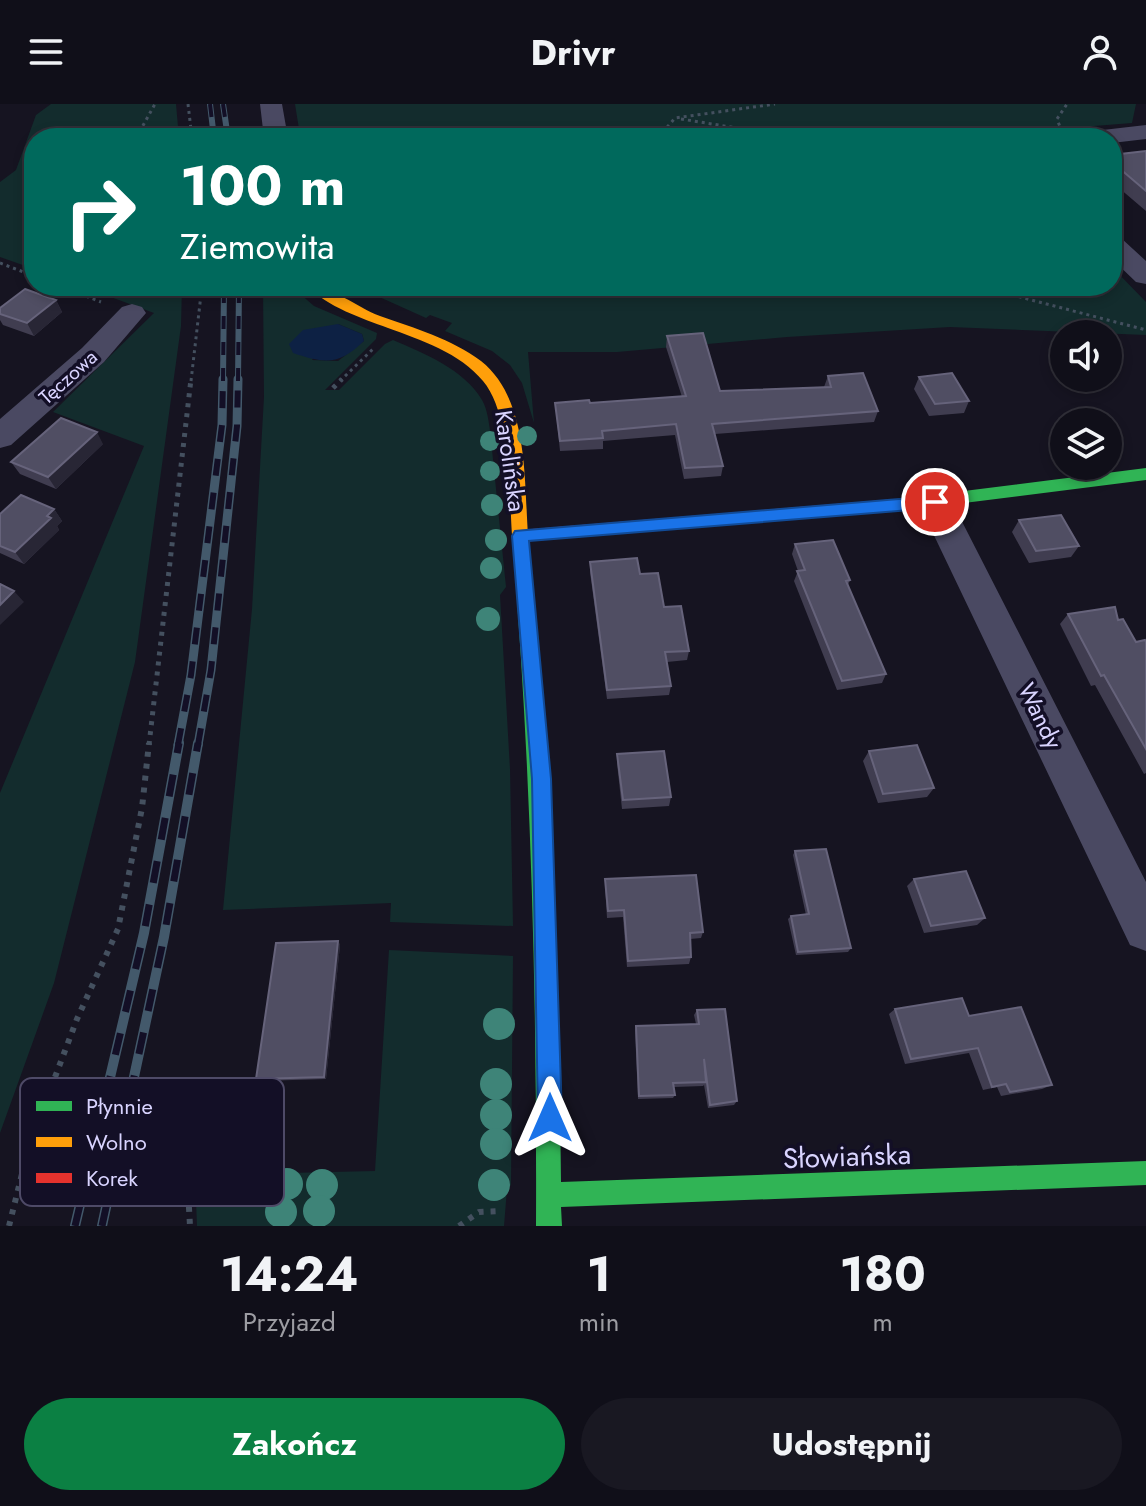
<!DOCTYPE html>
<html lang="pl">
<meta charset="utf-8">
<style>
body{margin:0;font-family:Jost,sans-serif;background:#191822;color:#f1f3f6;height:100vh;display:flex;flex-direction:column;font-size:30px;white-space:nowrap}
*{box-sizing:border-box;margin:0}
p{font-size:26px;color:#9c9ca2}
.icon{flex:none;width:44px;height:44px;fill:none;stroke:currentColor;stroke-width:2;stroke-linecap:round;stroke-linejoin:round}
.map{position:relative;height:1122px;overflow:hidden}
.sheet{display:flex;flex-direction:column;background:#100f19;flex:1}
.sheet>*{flex:none}
.banner{position:absolute;left:24px;top:24px;width:1098px;height:168px;border-radius:32px;box-shadow:0 4px 12px #0003,0 0 0 2px #302f38;background:#00695c;color:#fff;overflow:hidden}
.tools{position:absolute;left:1050px;top:216px;display:grid;gap:16px}
.tools a{display:grid;place-items:center;width:72px;height:72px;border-radius:50%;background:#100f19;box-shadow:0 4px 12px #0003,0 0 0 2px #302f38;font-size:40px}
.pin{position:absolute;display:grid;place-items:center;width:68px;height:68px;color:#fff;margin:-34px;border:4px solid #fff;border-radius:50%;box-shadow:0 2px 8px #0007}
.me{position:absolute;width:88px;margin:-44px;rotate:0deg;stroke-linejoin:round;filter:drop-shadow(0 0 6px #0008)}
.turn{display:flex;align-items:center;gap:28px;height:168px;padding:0 24px;font-size:36px}
.turn .icon{width:104px;height:104px;stroke-width:2.5}
.turn b{display:block;font-size:56px;line-height:68px}
.eta{display:flex;justify-content:space-evenly;align-items:center;height:136px;text-align:center}
.eta b{font-size:48px;font-weight:700;line-height:56px}
.action{display:flex;gap:16px;margin-top:auto;padding:16px 24px}
.action a{flex:1;height:92px;border-radius:48px;background:#0b8043;color:#fff;font-size:32px;font-weight:700;line-height:92px;text-align:center}
.action a+a{background:#191822;color:#f1f3f6}
header{display:flex;justify-content:space-between;align-items:center;height:104px;padding:0 24px;background:#100f19;font-size:36px;font-weight:700}
.map>svg:first-child{display:block}
</style>
<header><svg class="icon" aria-label="menu" viewBox="0 0 24 24"><path d="M4 6h16M4 12h16M4 18h16"/></svg>Drivr<svg class="icon" aria-label="person" viewBox="0 0 24 24"><circle cx="12" cy="8" r="4"/><path d="M4 21q1-7 8-7t8 7"/></svg></header>
<div class="map">
<svg width="1146" height="1122" viewBox="0 0 1146 1122">
<rect width="100%" height="100%" fill="#161421"/>
<!-- green -->
<path fill="#132c2d" fill-rule="evenodd" d="M 51,0 L 176,0 L 179,34 L 34,34 L 34,165 L 0,153 L 0,78 L 16,66 L 36,11 Z
M 295,0 L 1136,0 L 1132,19 L 1056,25 L 1025,34 L 300,34 L 305,33 L 303,25 L 299,25 Z
M 1112,163 L 1146,198 L 1146,231 L 950,223 L 787,233 L 617,248 L 528,248 L 534,319 L 522,279 L 510,261 L 492,247 L 445,227 L 452,219 L 430,211 L 426,214 L 355,182 L 1112,182 Z
M 81,182 L 182,182 L 181,222 L 135,558 L 54,879 L 0,1029 L 0,689 L 144,342 L 53,308 L 154,209 Z
M 263,182 L 291,182 L 314,202 L 377,229 L 376,235 L 325,286 L 339,286 L 385,240 L 393,236 C 423,249 464,265 482,296 C 488,306 489,321 491,333 L 486,334 L 491,336 L 506,483 L 500,491 L 510,665 L 513,822 L 390,818 L 391,799 L 223,806 L 252,505 L 264,293 ZM 338,220 L 362,230 L 364,237 L 338,257 L 312,256 Z
M 389,846 L 513,852 L 511,1081 L 507,1085 L 504,1122 L 197,1122 L 195,1071 L 375,1067 Z"/>
<!-- water -->
<path fill="#0d2144" d="M 338,220 L 362,230 L 364,237 C 339,261 326,260 293,249 L 289,240 L 303,226 Z"/>
<g fill="none" stroke-linecap="round" stroke-linejoin="round">
<!-- path-far2 -->
<path stroke="#44505f" stroke-width="3" stroke-dasharray="3 4" stroke-linecap="butt" d="M 188,0 L 192,34
M 681,15 L 799,34
M 305,28 L 321,30 L 326,34
M 1062,28 L 1057,15 L 1067,0
M 136,34 L 155,0
M 658,34 L 675,14 L 775,0
M 0,159 L 34,172
M 60,182 L 101,198
M 978,182 L 1146,226
M 191,277 L 202,182
M 340,277 L 373,245"/>
<!-- path-far1 -->
<path stroke="#44505f" stroke-width="5" stroke-dasharray="4 6" stroke-linecap="butt" d="M 333,284 L 342,275
M 149,641 L 191,275"/>
<!-- path -->
<path stroke="#44505f" stroke-width="6" stroke-dasharray="5 7" stroke-linecap="butt" d="M 49,989 L 74,989
M 161,1008 L 198,1009 L 187,1069 L 190,1122
M 9,1122 L 25,1058 L 49,989 L 77,915 L 118,825 L 142,704 L 149,639
M 459,1122 L 479,1108 L 501,1107"/>
<!-- street -->
<path fill="#4a4962" fill-rule="evenodd" d="M 260,0 L 282,0 L 288,34 L 264,34 Z
M 1146,21 L 1146,35 L 1112,39 L 1112,34 L 1082,34 L 1086,29 L 1094,27 Z
M 1112,132 L 1121,134 L 1146,157 L 1146,180 L 1136,178 L 1112,155 Z
M 132,200 L 142,203 L 146,209 L 104,258 L 11,341 L 0,344 L 0,315 L 82,244 L 122,203 Z
M 935,386 L 947,389 L 952,398 L 1146,778 L 1146,847 L 1130,841 L 918,398 L 923,389 Z"/>
<!-- fast -->
<path fill="#30b455" fill-rule="evenodd" d="M 1146,364 L 1146,376 L 908,406 L 900,400 L 908,394 Z
M 520,425 L 528,431 C 548,646 559,862 561,1078 L 1146,1057 L 1146,1081 L 561,1103 L 562,1122 L 536,1122 C 537,891 531,661 512,431 Z"/>
<!-- slow -->
<path fill="#ff9f0a" fill-rule="evenodd" d="M 307,182 C 333,182 356,203 380,212 C 414,224 452,235 481,257 C 529,295 524,376 528,431 L 526,435 L 520,437 L 512,431 C 509,389 511,310 483,277 C 460,249 421,236 388,224 C 361,214 328,203 307,182 Z"/>
<!-- jam -->
<path fill="#e5322d" fill-rule="evenodd" d="M 908,394 L 916,400 L 908,406 L 520,438 L 512,432 L 520,426 Z"/>
<!-- rail-far2 casing -->
<g stroke="#43596b" stroke-width="6">
<path id="rail-far2" d="M 210,0 L 214,34
M 223,0 L 228,34
M 223,277 L 224,182
M 238,277 L 239,182"/>
</g>
<!-- rail-far1 casing -->
<g stroke="#43596b" stroke-width="9">
<path id="rail-far1" d="M 178,641 L 191,571 L 222,321 L 223,275
M 198,641 L 211,566 L 237,322 L 238,275"/>
</g>
<!-- rail casing -->
<g stroke="#43596b" stroke-width="10">
<path id="rail" d="M 75,1122 L 144,829 L 179,639
M 102,1122 L 164,833 L 198,639"/>
</g>
<!-- rail-far2 -->
<use href="#rail-far2" stroke="#130f26" stroke-width="4" stroke-dasharray="13" stroke-linecap="butt"/>
<!-- rail-far1 -->
<use href="#rail-far1" stroke="#130f26" stroke-width="6" stroke-dasharray="17" stroke-linecap="butt"/>
<!-- rail -->
<use href="#rail" stroke="#130f26" stroke-width="7" stroke-dasharray="22" stroke-linecap="butt"/>
</g>
<!-- trees -->
<g fill="#3e8478">
<circle cx="527" cy="332" r="10"/>
<circle cx="490" cy="337" r="10"/>
<circle cx="490" cy="367" r="10"/>
<circle cx="492" cy="401" r="11"/>
<circle cx="496" cy="436" r="11"/>
<circle cx="491" cy="464" r="11"/>
<circle cx="488" cy="515" r="12"/>
<circle cx="499" cy="920" r="16"/>
<circle cx="496" cy="980" r="16"/>
<circle cx="496" cy="1011" r="16"/>
<circle cx="496" cy="1040" r="16"/>
<circle cx="287" cy="1080" r="16"/>
<circle cx="322" cy="1081" r="16"/>
<circle cx="494" cy="1081" r="16"/>
<circle cx="319" cy="1107" r="16"/>
<circle cx="281" cy="1108" r="16"/>
</g>
<!-- wall -->
<path fill="#403d50" d="M 1146,47 L 1146,107 L 1112,78 L 1112,51 Z
M 56,196 L 62,208 L 34,232 L 3,221 L 0,216 L 0,204 Z
M 667,232 L 720,287 L 824,283 L 828,272 L 878,307 L 874,318 L 715,330 L 723,362 L 721,372 L 684,375 L 675,331 L 603,337 L 603,345 L 560,347 L 555,299 L 590,299 L 682,293 L 666,243 Z
M 919,273 L 969,297 L 964,309 L 929,312 L 914,285 Z
M 103,340 L 56,385 L 20,370 L 11,358 Z
M 54,405 L 62,417 L 57,422 L 59,426 L 24,460 L 0,449 L 0,410 Z
M 1019,416 L 1079,442 L 1071,453 L 1029,459 L 1012,428 Z
M 795,440 L 850,476 L 848,481 L 886,570 L 882,579 L 837,586 L 794,477 L 798,467 L 792,450 Z
M 590,458 L 640,470 L 664,503 L 689,547 L 687,556 L 667,558 L 671,582 L 669,591 L 607,595 L 590,468 Z
M 1068,510 L 1118,516 L 1136,538 L 1146,538 L 1146,669 L 1144,670 L 1095,581 L 1091,582 L 1060,520 Z
M 869,647 L 934,684 L 927,693 L 878,699 L 863,657 Z
M 617,650 L 671,693 L 669,702 L 622,705 L 617,659 Z
M 795,747 L 851,844 L 848,848 L 796,851 L 788,815 L 791,812 L 806,811 L 793,751 Z
M 605,775 L 703,828 L 701,834 L 690,835 L 691,853 L 689,860 L 627,863 L 623,813 L 607,814 L 605,782 Z
M 914,775 L 985,814 L 977,821 L 924,829 L 907,782 Z
M 338,837 L 340,841 L 326,975 L 260,977 L 256,975 Z
M 895,905 L 969,912 L 1052,981 L 1042,985 L 1001,992 L 997,983 L 983,986 L 969,949 L 905,960 L 889,910 Z
M 697,906 L 737,997 L 734,1001 L 708,1004 L 704,981 L 703,982 L 674,983 L 675,991 L 673,994 L 638,995 L 635,926 L 636,922 L 696,920 L 694,911 Z"/>
<!-- shaded-wall -->
<path fill="#282635" d="M 56,196 L 62,208 L 34,232 L 27,219 Z
M 97,328 L 103,340 L 56,385 L 48,373 Z
M 54,405 L 62,417 L 57,422 L 59,426 L 24,460 L 15,448 Z
M 14,487 L 24,498 L 0,521 L 0,501 Z
M 338,837 L 340,841 L 326,975 L 324,973 Z"/>
<!-- building -->
<path fill="#504e63" stroke="#66637b" stroke-width="2" d="M 1146,47 L 1146,87 L 1112,58 L 1112,51 Z
M 25,185 L 56,196 L 27,219 L 0,210 L 0,204 Z
M 703,229 L 720,287 L 831,283 L 828,272 L 863,269 L 878,307 L 712,320 L 723,362 L 685,364 L 676,320 L 602,327 L 603,334 L 560,337 L 555,299 L 589,296 L 590,299 L 686,292 L 667,232 Z
M 952,269 L 969,297 L 935,300 L 919,273 Z
M 61,314 L 97,328 L 48,373 L 11,358 Z
M 21,391 L 54,405 L 47,412 L 51,414 L 15,448 L 0,442 L 0,410 Z
M 1061,411 L 1079,442 L 1036,447 L 1019,416 Z
M 833,436 L 850,476 L 846,477 L 886,570 L 842,577 L 797,467 L 805,466 L 795,440 Z
M 637,454 L 640,470 L 658,469 L 664,503 L 681,502 L 689,547 L 665,548 L 671,582 L 607,586 L 590,458 Z
M 0,480 L 14,487 L 0,501 Z
M 1115,503 L 1118,516 L 1123,515 L 1136,538 L 1145,536 L 1146,538 L 1146,645 L 1104,571 L 1101,572 L 1068,510 Z
M 917,641 L 934,684 L 883,690 L 869,647 Z
M 664,647 L 671,693 L 623,696 L 617,650 Z
M 826,745 L 851,844 L 798,848 L 791,812 L 809,810 L 795,747 Z
M 966,767 L 985,814 L 931,822 L 914,775 Z
M 696,771 L 703,828 L 690,829 L 691,853 L 628,857 L 624,806 L 608,807 L 605,775 Z
M 338,837 L 324,973 L 256,975 L 276,839 Z
M 962,894 L 969,912 L 1021,903 L 1052,981 L 1010,988 L 1006,980 L 992,983 L 978,944 L 911,955 L 895,905 Z
M 725,905 L 737,997 L 710,1001 L 704,955 L 706,978 L 673,979 L 675,991 L 639,992 L 636,922 L 699,920 L 697,906 Z"/>
<!-- route -->
<path fill="#1a73e8" stroke="#114b97" stroke-width="2" d="M 935,392 L 943,398 L 935,404 L 529,437 L 551,675 L 562,1014 L 559,1022 L 550,1026 L 542,1022 L 538,1014 L 532,675 L 512,432 L 515,427 Z"/>
<g text-anchor="middle" stroke-width="7" stroke-linejoin="round" paint-order="stroke">
<!-- far-street labels -->
<g font-size="20" fill="#d9d4ff" stroke="#130f26">
<text transform="translate(68 273) rotate(-42)" y="7">Tęczowa</text>
</g>
<!-- street labels -->
<g font-size="24" fill="#d9d4ff" stroke="#130f26">
<text transform="translate(510 357) rotate(82)" y="8">Karolińska</text>
<text transform="translate(1040 612) rotate(64)" y="8">Wandy</text>
</g>
<!-- near-street labels -->
<g font-size="28" fill="#d9d4ff" stroke="#130f26">
<text transform="translate(847 1052) rotate(-2)" y="10">Słowiańska</text>
</g>
</g>
<!-- legend -->
<rect x="20" y="974" width="264" height="128" rx="12" fill="#130f26" stroke="#4e4a67" stroke-width="2"/>
<rect x="36" y="997" width="36" height="10" fill="#30b455"/>
<rect x="36" y="1033" width="36" height="10" fill="#ff9f0a"/>
<rect x="36" y="1069" width="36" height="10" fill="#e5322d"/>
<g font-size="22" fill="#d9d4ff">
<text x="86" y="1010">Płynnie</text>
<text x="86" y="1046">Wolno</text>
<text x="86" y="1082">Korek</text>
</g>
</svg>
<div class="tools">
<a><svg class="icon" aria-label="sound" viewBox="0 0 24 24"><path d="M4 9h4l5-4v14l-5-4H4zM17 9q2 3 0 6"/></svg></a>
<a><svg class="icon" aria-label="layers" viewBox="0 0 24 24"><path d="M12 4l9 5-9 5-9-5zM3 14l9 5 9-5"/></svg></a>
</div>
<div class="pin" style="left:935px;top:398px;background:#d93025"><svg class="icon" aria-label="arrive" viewBox="0 0 24 24"><path d="M6 21V4h12l-3 4 3 4H6"/></svg></div>
<svg class="me" style="left:550px;top:1014px" viewBox="-20 -20 40 40"><path d="M0-17L14 15 0 8-14 15z" fill="#1a73e8" stroke="#fff" stroke-width="4"/></svg>
<div class="banner">
<div class="turn"><svg class="icon" aria-label="right" viewBox="0 0 24 24"><path d="M7 20v-9h11M14 6l5 5-5 5"/></svg><div><b>100 m</b>Ziemowita</div></div>
</div>
</div>
<section class="sheet">
<div class="eta">
<div><b>14:24</b><p>Przyjazd</p></div>
<div><b>1</b><p>min</p></div>
<div><b>180</b><p>m</p></div>
</div>
<div class="action"><a>Zakończ</a><a>Udostępnij</a></div>
</section>
